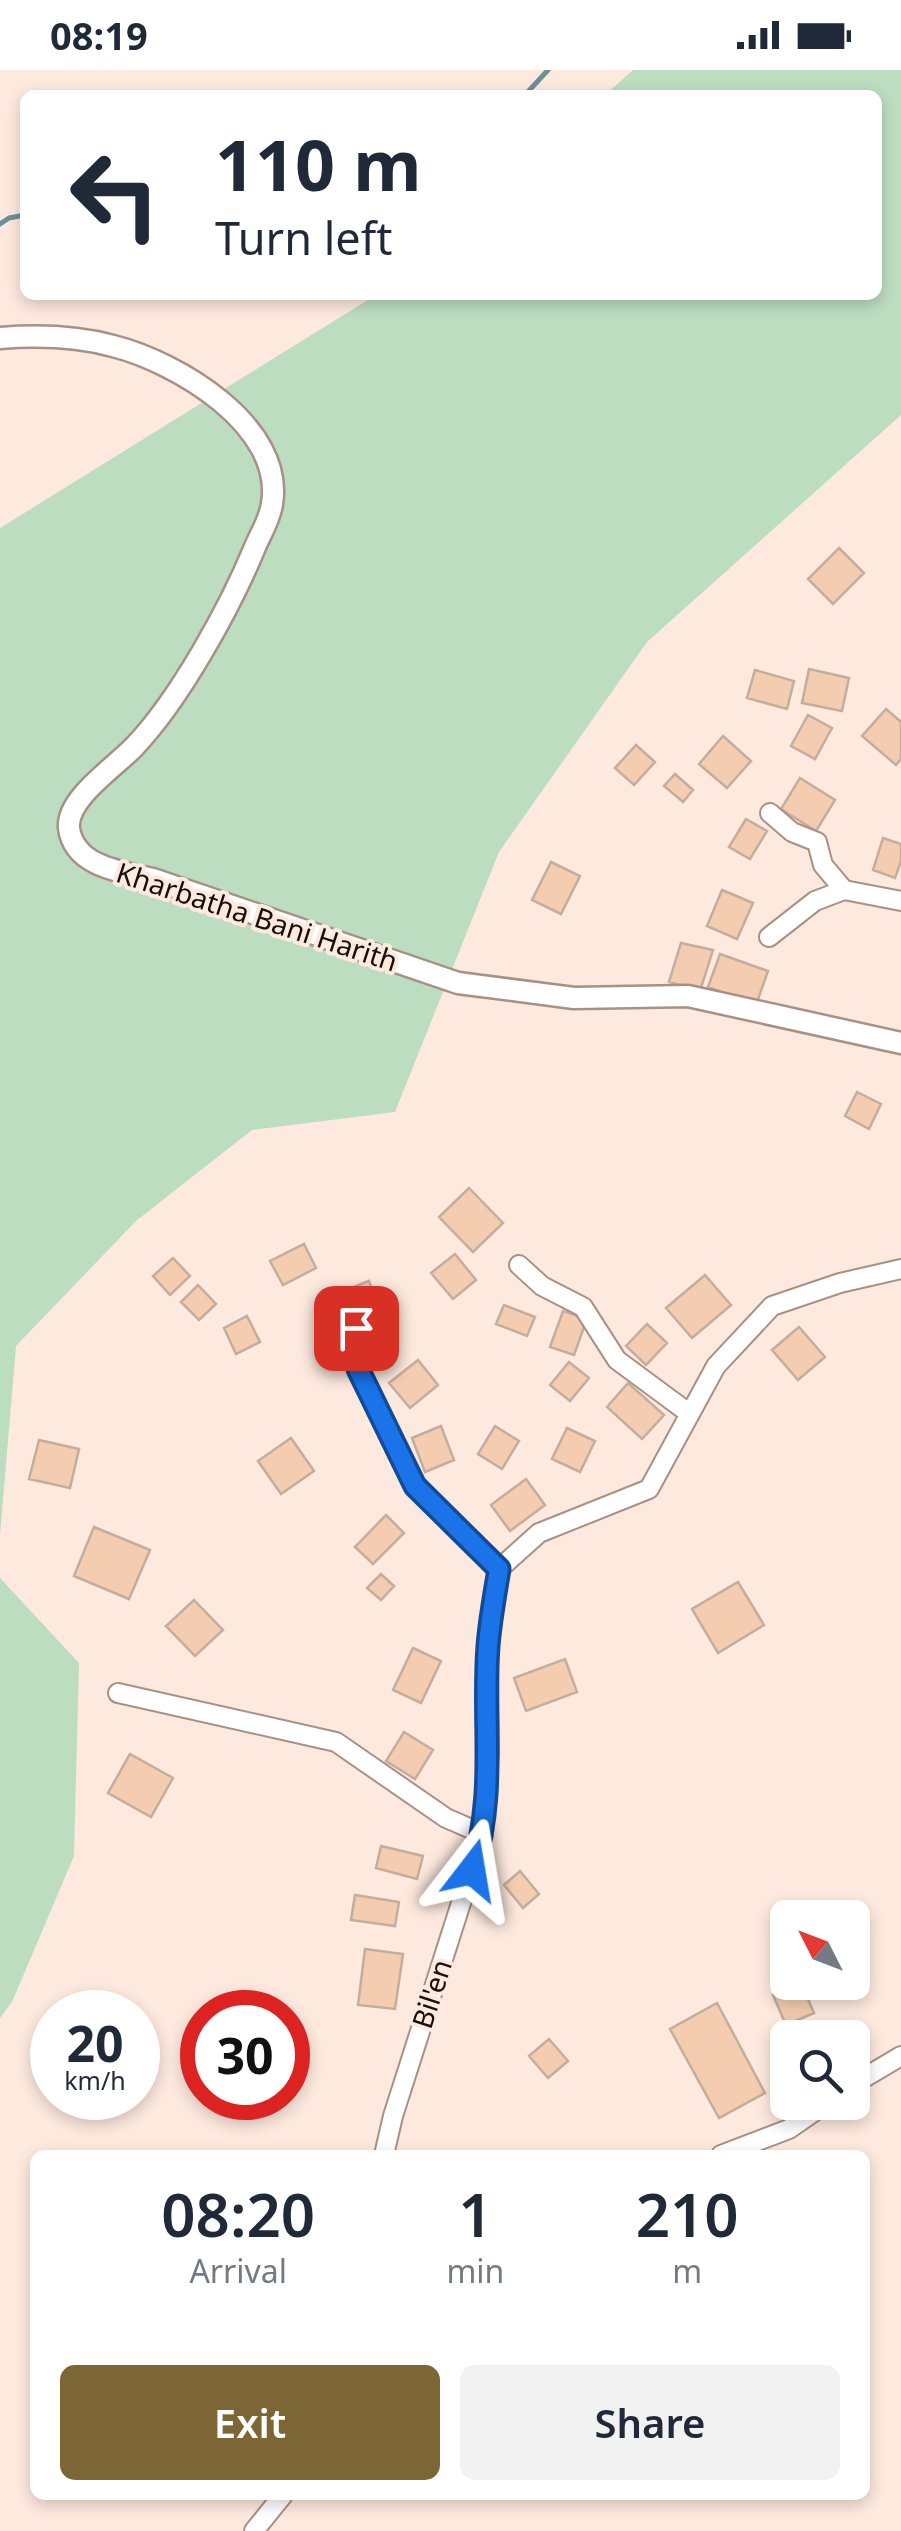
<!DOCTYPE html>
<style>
body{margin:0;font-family:"Noto Sans",sans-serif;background:#f2f2f3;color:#1f2937;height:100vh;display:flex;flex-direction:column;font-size:38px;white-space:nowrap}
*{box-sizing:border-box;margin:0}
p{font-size:32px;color:#747a83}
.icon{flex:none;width:55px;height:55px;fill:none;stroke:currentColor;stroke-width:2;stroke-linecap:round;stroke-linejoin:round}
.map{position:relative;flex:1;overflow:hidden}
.drawer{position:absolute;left:30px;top:2080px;width:840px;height:350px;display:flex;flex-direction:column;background:#fff;border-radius:15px;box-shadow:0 5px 15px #0003}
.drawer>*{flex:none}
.hud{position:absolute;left:20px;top:20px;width:862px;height:210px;border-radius:15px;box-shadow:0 5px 15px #0003;background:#fff;color:#1f2937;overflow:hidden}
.needle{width:65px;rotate:312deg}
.tools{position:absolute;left:770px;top:1830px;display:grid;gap:20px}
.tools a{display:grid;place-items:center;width:100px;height:100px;border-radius:15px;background:#fff;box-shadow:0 5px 15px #0003;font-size:50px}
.speed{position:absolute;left:30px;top:1920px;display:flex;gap:20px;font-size:50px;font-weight:700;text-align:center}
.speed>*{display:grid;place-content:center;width:130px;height:130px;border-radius:50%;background:#fff;box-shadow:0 5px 15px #0003;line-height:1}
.speed small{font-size:25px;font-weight:400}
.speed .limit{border:15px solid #d22;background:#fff;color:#111}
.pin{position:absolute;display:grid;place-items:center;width:85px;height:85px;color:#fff;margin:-42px;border-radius:20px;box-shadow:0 5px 15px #0006}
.me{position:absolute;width:110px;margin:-55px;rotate:14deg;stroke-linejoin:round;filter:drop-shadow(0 0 8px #0008)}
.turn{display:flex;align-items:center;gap:35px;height:210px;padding:0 30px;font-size:45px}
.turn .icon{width:130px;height:130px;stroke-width:2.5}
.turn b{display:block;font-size:70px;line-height:85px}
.eta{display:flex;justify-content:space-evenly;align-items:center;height:170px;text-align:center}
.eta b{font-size:60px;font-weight:600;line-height:70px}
.cta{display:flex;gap:20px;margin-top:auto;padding:20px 30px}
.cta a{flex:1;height:115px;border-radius:15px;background:#7c6635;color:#fff;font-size:40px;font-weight:600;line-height:115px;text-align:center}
.cta a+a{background:#f2f2f3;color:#1f2937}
.status{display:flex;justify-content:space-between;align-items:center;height:70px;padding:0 50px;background:#fff;direction:ltr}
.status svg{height:28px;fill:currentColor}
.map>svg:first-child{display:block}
</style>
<div class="status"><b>08:19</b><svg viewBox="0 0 49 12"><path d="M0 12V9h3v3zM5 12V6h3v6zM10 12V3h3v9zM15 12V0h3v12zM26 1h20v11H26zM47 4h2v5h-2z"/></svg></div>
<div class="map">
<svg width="901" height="2461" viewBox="0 0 901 2461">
<rect width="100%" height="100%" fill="#fee9de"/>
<!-- green -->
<path fill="#bdddc1" d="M 633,0 L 901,0 L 901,345 L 647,572 L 499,782 L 395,1042 L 252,1060 L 136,1151 L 16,1276 L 0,1465 L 0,458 L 376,225 L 878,225 L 878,25 L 605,25 Z
M 0,1508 L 79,1593 L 74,1786 L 12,1932 L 0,1948 Z"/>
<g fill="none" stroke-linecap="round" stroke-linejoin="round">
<!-- stream -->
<path stroke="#6d8f98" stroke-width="5" d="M 525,25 L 548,0
M 0,154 L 9,148 L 25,145"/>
</g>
<!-- building -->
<path fill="#f4cdb1" stroke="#c3ad9d" stroke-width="2.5" d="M 839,478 L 864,503 L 833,534 L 808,509 Z
M 809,599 L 849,608 L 842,641 L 802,633 Z
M 755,600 L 794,611 L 787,639 L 747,628 Z
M 886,639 L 901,652 L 901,689 L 896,695 L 862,666 Z
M 808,645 L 832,658 L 815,689 L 791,676 Z
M 723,666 L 751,691 L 727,718 L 699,694 Z
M 636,675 L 655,692 L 634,715 L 615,698 Z
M 675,704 L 693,720 L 683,732 L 664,716 Z
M 800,708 L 835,730 L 816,761 L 781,739 Z
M 746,749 L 767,761 L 750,789 L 729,777 Z
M 883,768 L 901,774 L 901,791 L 895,808 L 873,800 Z
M 551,792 L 580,806 L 561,844 L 532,830 Z
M 722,820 L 753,833 L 737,869 L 707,856 Z
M 681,873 L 713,880 L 700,921 L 669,912 Z
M 720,884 L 768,901 L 756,935 L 708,917 Z
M 857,1022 L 881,1034 L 869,1059 L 845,1046 Z
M 469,1118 L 503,1153 L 473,1182 L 439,1147 Z
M 304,1174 L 316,1198 L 283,1215 L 270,1191 Z
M 455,1184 L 476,1210 L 453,1229 L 431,1203 Z
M 173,1188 L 190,1206 L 170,1225 L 153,1206 Z
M 705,1205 L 731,1235 L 692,1268 L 666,1238 Z
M 369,1211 L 378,1237 L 342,1250 L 333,1225 Z
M 198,1215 L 216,1234 L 199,1250 L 181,1232 Z
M 504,1235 L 535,1247 L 527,1266 L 496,1254 Z
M 563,1241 L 587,1249 L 574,1285 L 550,1277 Z
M 247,1246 L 260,1272 L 236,1284 L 224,1258 Z
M 647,1254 L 667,1273 L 646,1295 L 626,1276 Z
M 799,1257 L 825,1287 L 798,1310 L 772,1280 Z
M 418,1290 L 438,1315 L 410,1338 L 389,1313 Z
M 569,1292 L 589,1308 L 570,1331 L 550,1315 Z
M 628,1313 L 664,1345 L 642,1369 L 607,1337 Z
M 441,1356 L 454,1390 L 425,1402 L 412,1368 Z
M 495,1356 L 519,1371 L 502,1399 L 478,1384 Z
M 567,1358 L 595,1371 L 580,1402 L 552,1389 Z
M 291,1368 L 314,1401 L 281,1424 L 258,1391 Z
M 39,1370 L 79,1379 L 70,1418 L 29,1409 Z
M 526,1409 L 545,1435 L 510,1461 L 491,1435 Z
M 386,1445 L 404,1463 L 373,1494 L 355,1477 Z
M 94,1457 L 150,1480 L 129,1529 L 74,1506 Z
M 381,1504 L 394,1516 L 381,1530 L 367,1518 Z
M 738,1512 L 764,1555 L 718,1583 L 692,1539 Z
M 194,1530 L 223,1560 L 195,1586 L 166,1556 Z
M 413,1578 L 441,1591 L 421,1633 L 393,1620 Z
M 565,1589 L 577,1622 L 526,1641 L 514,1608 Z
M 404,1662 L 433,1680 L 415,1709 L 386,1691 Z
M 130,1684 L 173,1708 L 151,1747 L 108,1723 Z
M 381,1776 L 423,1786 L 417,1809 L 376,1798 Z
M 520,1801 L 539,1824 L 523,1838 L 504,1815 Z
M 355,1825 L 399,1832 L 395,1856 L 351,1850 Z
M 365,1879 L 403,1884 L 395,1939 L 358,1935 Z
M 801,1913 L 814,1943 L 786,1955 L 773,1925 Z
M 717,1933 L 765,2023 L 719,2048 L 670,1959 Z
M 549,1969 L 568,1991 L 548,2008 L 529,1986 Z"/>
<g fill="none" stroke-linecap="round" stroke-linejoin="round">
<!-- minor casing -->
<g stroke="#a89184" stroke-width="22">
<path id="minor" d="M 770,743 L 792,762 L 817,772 L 823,795 L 844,820
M 769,867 L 815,831 L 844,820 L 901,831
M 519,1195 L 542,1216 L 583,1237 L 617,1290 L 690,1344
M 356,1257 L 358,1299 L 415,1416 L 499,1499
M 118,1623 L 336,1672 L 446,1748 L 483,1764 L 489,1682 L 488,1577 L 499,1499 L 539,1463 L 649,1419 L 716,1296 L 772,1236 L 840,1213 L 901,1199
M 852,2015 L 901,1986
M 384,2085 L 393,2046 L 483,1764
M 721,2085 L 789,2059 L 828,2032
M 254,2461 L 283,2425"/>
</g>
<!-- tertiary casing -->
<g stroke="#a89184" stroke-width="25">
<path id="tertiary" d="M 0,268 C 38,265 76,266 113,276 C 177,292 285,356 272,434 C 270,449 261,463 255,477 C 230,538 179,630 134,677 C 115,697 66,729 69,758 C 74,797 122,802 153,809 L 458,913 L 574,928 L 688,926 L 901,973"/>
</g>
<!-- minor -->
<use href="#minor" stroke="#fff" stroke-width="18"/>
<!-- tertiary -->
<use href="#tertiary" stroke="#fff" stroke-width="20"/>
</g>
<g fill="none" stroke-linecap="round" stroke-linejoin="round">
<!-- route casing -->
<g stroke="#114b97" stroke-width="25">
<path id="route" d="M 356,1258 L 358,1299 L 415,1416 L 499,1499 C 495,1524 490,1550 488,1576 C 482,1653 497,1724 472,1800"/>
</g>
<!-- route -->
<use href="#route" stroke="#1a73e8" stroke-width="18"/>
</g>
<g text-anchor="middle" stroke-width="8" stroke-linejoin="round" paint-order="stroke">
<!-- street labels -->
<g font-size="28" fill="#160e09" stroke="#fee9de">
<text transform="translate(257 847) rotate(18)" y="10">Kharbatha Bani Harith</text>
<text transform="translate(432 1924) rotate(-72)" y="10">Bil'en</text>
</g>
</g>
</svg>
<div class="tools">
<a><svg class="needle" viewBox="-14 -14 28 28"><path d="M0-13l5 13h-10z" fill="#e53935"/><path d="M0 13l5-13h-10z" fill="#747a83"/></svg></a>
<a><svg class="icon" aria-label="search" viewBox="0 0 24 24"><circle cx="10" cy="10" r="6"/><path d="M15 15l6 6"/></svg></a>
</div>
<div class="speed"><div>20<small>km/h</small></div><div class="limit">30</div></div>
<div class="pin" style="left:356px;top:1258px;background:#d93025"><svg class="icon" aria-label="arrive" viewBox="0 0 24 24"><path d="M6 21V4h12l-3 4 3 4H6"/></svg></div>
<svg class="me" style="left:472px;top:1800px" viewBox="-20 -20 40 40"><path d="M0-17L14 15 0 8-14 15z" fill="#1a73e8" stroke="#fff" stroke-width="4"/></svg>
<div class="hud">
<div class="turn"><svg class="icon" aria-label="left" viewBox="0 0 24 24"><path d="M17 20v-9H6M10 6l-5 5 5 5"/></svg><div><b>110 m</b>Turn left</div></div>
</div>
<section class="drawer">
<div class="eta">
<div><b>08:20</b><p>Arrival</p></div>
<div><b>1</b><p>min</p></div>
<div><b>210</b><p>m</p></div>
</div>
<div class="cta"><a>Exit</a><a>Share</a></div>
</section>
</div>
